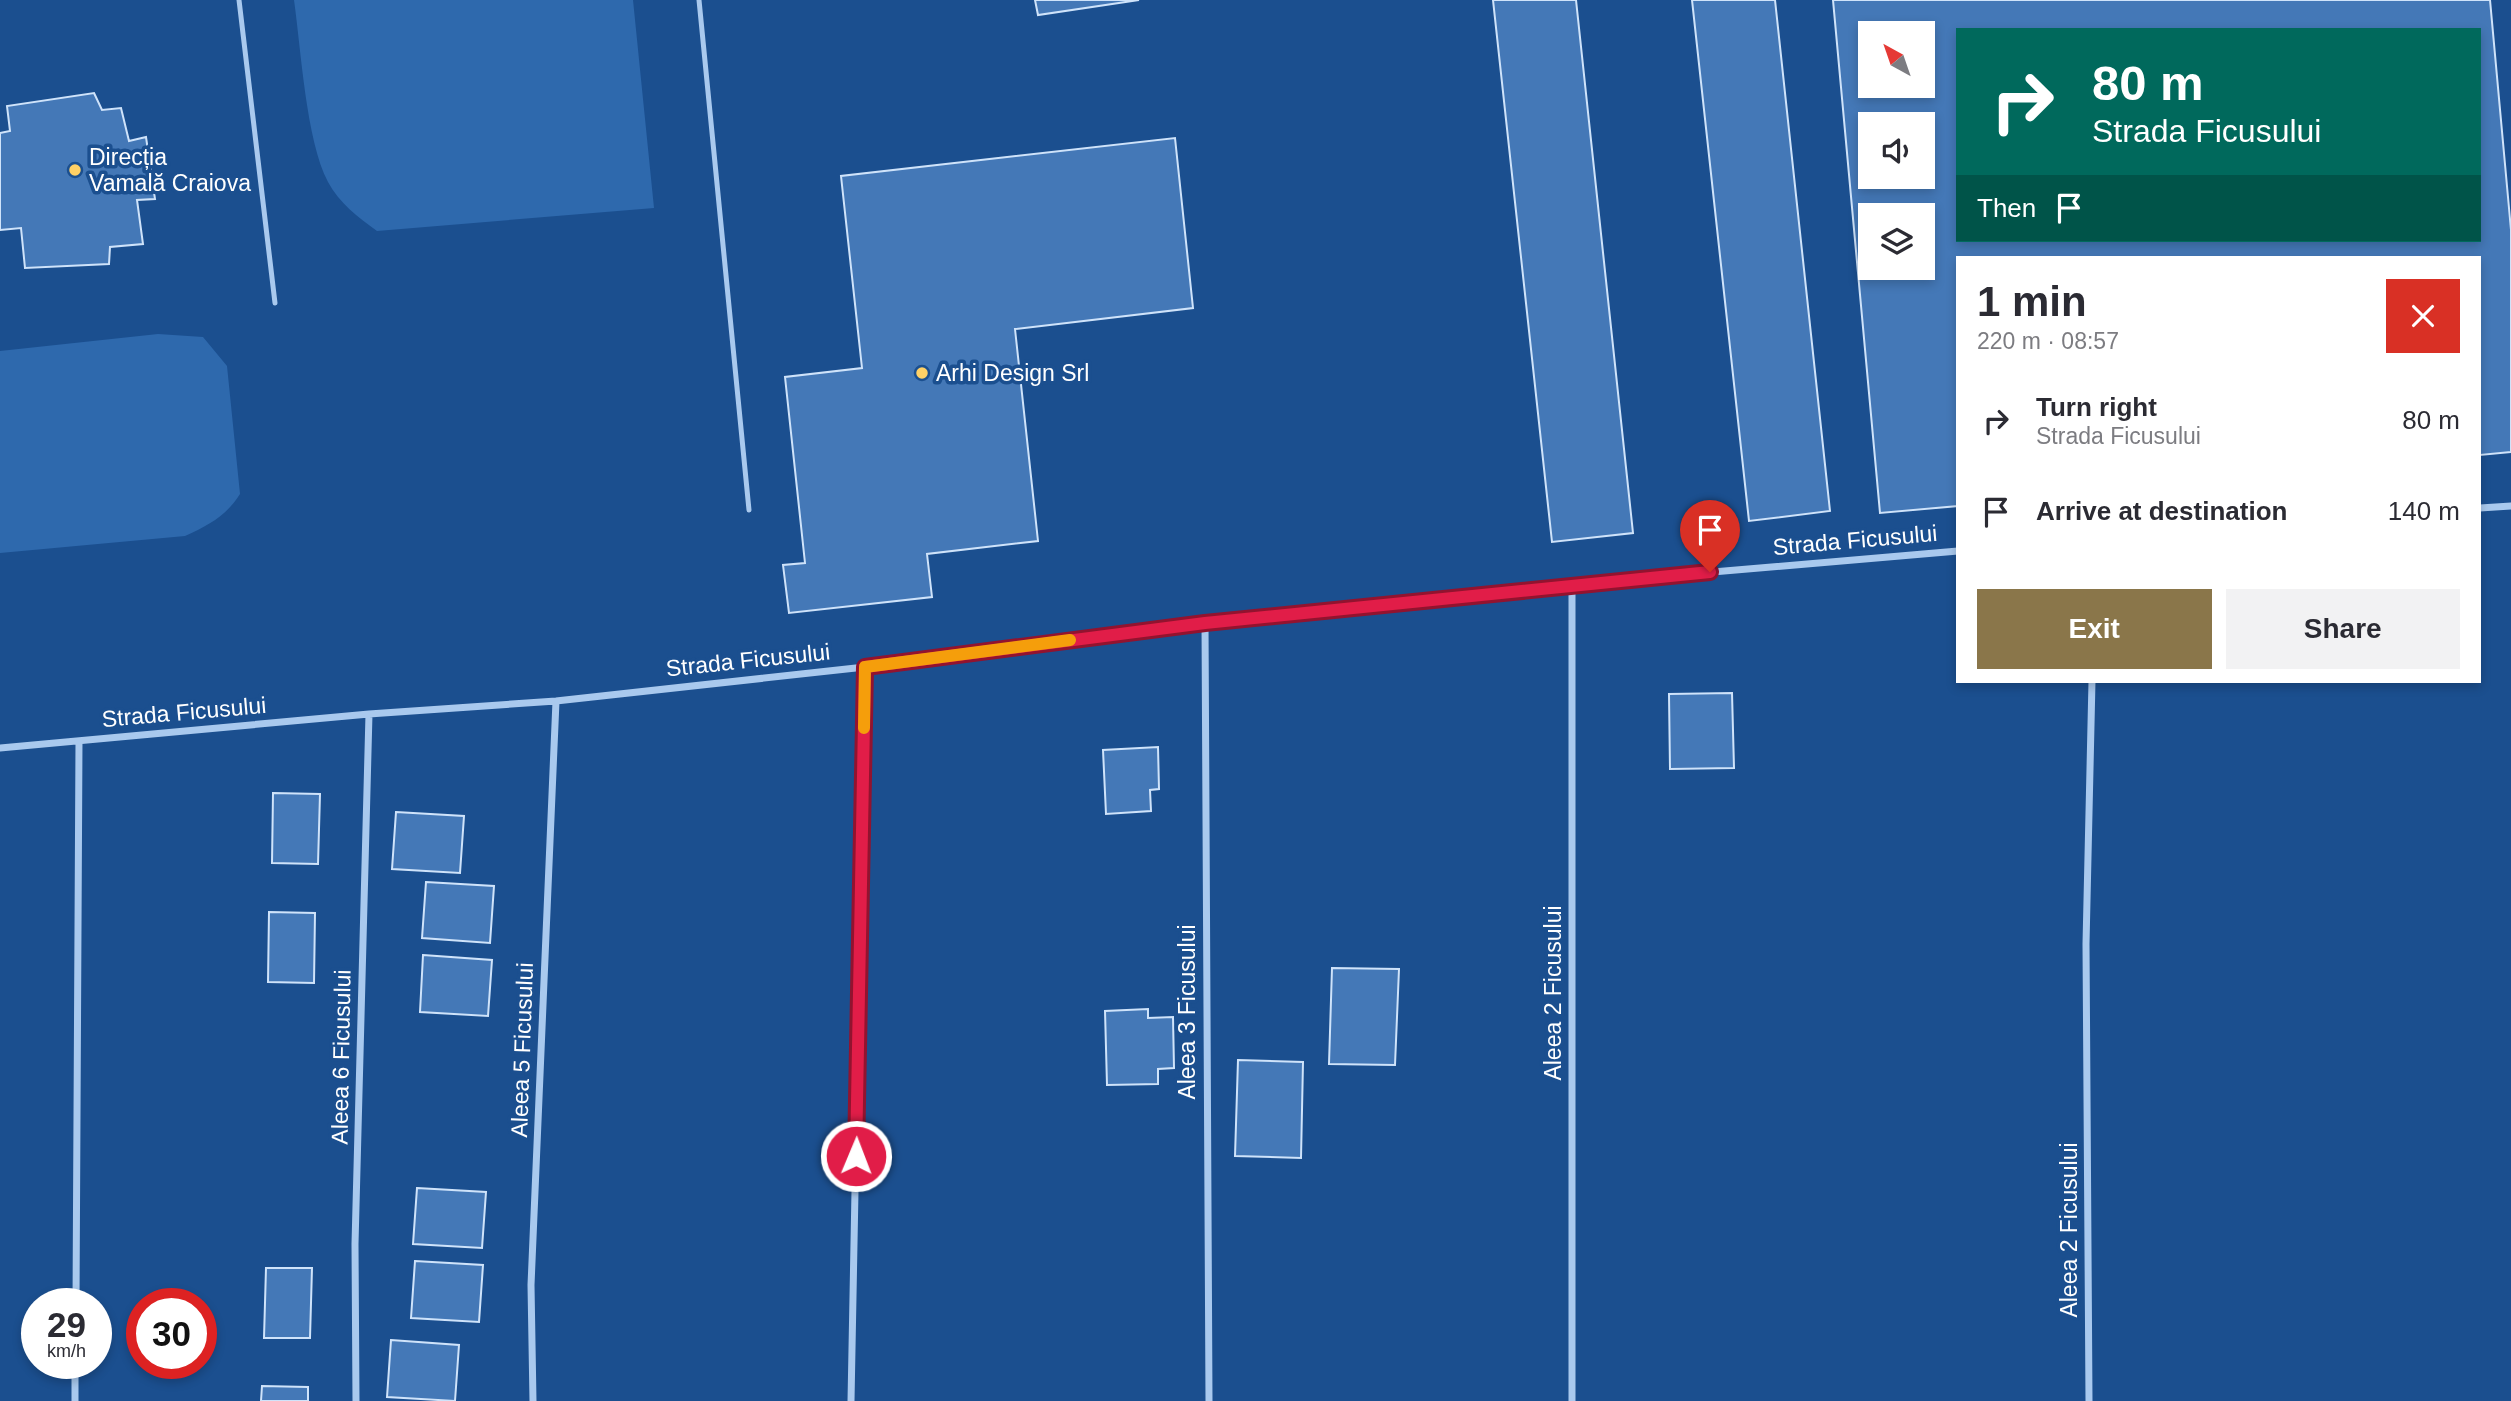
<!DOCTYPE html>
<meta charset="utf-8">
<style>
body{margin:0;font-family:Helvetica,sans-serif;background:#f2f2f3;color:#2b2b33;height:100vh;display:flex;flex-direction:column;font-size:26px;white-space:nowrap}
*{box-sizing:border-box;margin:0}
p{font-size:23px;color:#7c7c81}
.icon{flex:none;width:38px;height:38px;fill:none;stroke:currentColor;stroke-width:2;stroke-linecap:round;stroke-linejoin:round}
.map{position:relative;flex:1;overflow:hidden}
.side{position:absolute;left:1956px;top:256px;width:525px;height:427px;display:flex;flex-direction:column;background:#fff;border-radius:0px;box-shadow:0 4px 10px #0003}
.side>*{flex:none}
.hud{position:absolute;left:1956px;top:28px;width:525px;height:214px;border-radius:0px;box-shadow:0 4px 10px #0003;background:#00695c;color:#fff;overflow:hidden}
.needle{width:46px;rotate:320deg}
.fabs{position:absolute;left:1858px;top:21px;display:grid;gap:14px}
.fabs a{display:grid;place-items:center;width:77px;height:77px;border-radius:0px;background:#fff;box-shadow:0 4px 10px #0003;font-size:35px}
.speed{position:absolute;left:21px;top:1288px;display:flex;gap:14px;font-size:35px;font-weight:700;text-align:center}
.speed>*{display:grid;place-content:center;width:91px;height:91px;border-radius:50%;background:#fff;box-shadow:0 4px 10px #0003;line-height:1}
.speed small{font-size:18px;font-weight:400}
.speed .limit{border:10px solid #d22;background:#fff;color:#111}
.pin{position:absolute;display:grid;place-items:center;width:60px;height:60px;color:#fff;margin:-72px -30px;border-radius:50% 50% 50% 0;rotate:-45deg;box-shadow:0 0 7px #0007}
.pin .icon{rotate:45deg}
.me{position:absolute;width:77px;margin:-38px;rotate:1deg;stroke-linejoin:round;filter:drop-shadow(0 0 5px #0008)}
.turn{display:flex;align-items:center;gap:24px;height:147px;padding:0 21px;font-size:32px}
.turn .icon{width:91px;height:91px;stroke-width:2.5}
.turn b{display:block;font-size:49px;line-height:60px}
.then{display:flex;align-items:center;height:66px;padding:0 21px;background:#0003;gap:14px;font-size:26px}
.round{display:grid;place-items:center;flex:none;width:74px;height:74px;border-radius:0px;background:#f2f2f3}
.headline{display:flex;align-items:center;justify-content:space-between;height:119px;padding:0 21px}
h1{font-size:42px;font-weight:700;line-height:52px}
.button{display:flex;gap:14px;margin-top:auto;padding:14px 21px}
.button a{flex:1;height:80px;border-radius:0px;background:#8a764a;color:#fff;font-size:28px;font-weight:700;line-height:80px;text-align:center}
.button a+a{background:#f2f2f3;color:#2b2b33}
ul{padding:0;list-style:none}
li{display:flex;align-items:center;gap:21px;height:91px;padding:0 21px}
li div{flex:1}
li b{display:block;font-size:26px}
li em{font-style:normal}
.map>svg:first-child{display:block}
</style>
<div class="map">
<svg width="2511" height="1401" viewBox="0 0 2511 1401">
<rect width="100%" height="100%" fill="#1b4f8f"/>
<!-- green -->
<path fill="#2e69ad" d="M 294,0 L 633,0 L 654,208 L 377,231 C 358,217 339,203 328,182 C 306,140 301,49 294,0 Z
M 158,334 L 203,337 L 227,366 L 240,494 C 226,516 209,525 185,536 L 0,553 L 0,351 Z"/>
<!-- building -->
<path fill="#4478b7" stroke="#cfe3fa" stroke-width="2" fill-rule="evenodd" d="M 1035,0 L 1139,0 L 1038,15 Z
M 1493,0 L 1576,0 L 1633,533 L 1552,542 Z
M 1692,0 L 1775,0 L 1830,511 L 1749,521 Z
M 1833,0 L 2490,0 L 2511,230 L 2511,452 L 2480,455 L 2480,257 L 1958,257 L 1958,506 L 1880,513 ZM 1958,30 L 2480,30 L 2480,240 L 1958,240 ZM 1871,33 L 1923,33 L 1923,86 L 1871,86 ZM 1871,124 L 1923,124 L 1923,177 L 1871,177 ZM 1871,215 L 1923,215 L 1923,268 L 1871,268 Z
M 94,93 L 102,110 L 121,108 L 129,141 L 146,137 L 155,199 L 137,200 L 143,244 L 110,247 L 109,264 L 25,268 L 21,228 L 0,230 L 0,133 L 10,131 L 7,106 Z
M 1175,138 L 1193,308 L 1015,329 L 1038,541 L 927,554 L 932,597 L 789,613 L 783,565 L 805,563 L 785,377 L 862,368 L 841,176 Z
M 1732,693 L 1734,768 L 1670,769 L 1669,694 Z
M 1158,747 L 1159,789 L 1150,790 L 1151,811 L 1106,814 L 1103,750 Z
M 273,793 L 320,794 L 318,864 L 272,863 Z
M 396,812 L 464,816 L 460,873 L 392,869 Z
M 426,882 L 494,886 L 490,943 L 422,938 Z
M 269,912 L 315,913 L 314,983 L 268,982 Z
M 423,955 L 492,960 L 488,1016 L 420,1012 Z
M 1332,968 L 1399,969 L 1395,1065 L 1329,1064 Z
M 1148,1009 L 1148,1018 L 1173,1017 L 1174,1068 L 1158,1069 L 1158,1084 L 1107,1085 L 1105,1011 Z
M 1238,1060 L 1303,1062 L 1301,1158 L 1235,1156 Z
M 417,1188 L 486,1192 L 482,1248 L 413,1244 Z
M 415,1261 L 483,1265 L 479,1322 L 411,1318 Z
M 266,1268 L 312,1268 L 310,1338 L 264,1338 Z
M 391,1340 L 459,1345 L 455,1401 L 387,1397 Z
M 262,1386 L 308,1387 L 308,1401 L 261,1401 Z"/>
<g fill="none" stroke-linecap="round" stroke-linejoin="round">
<!-- service -->
<path stroke="#a9c9ee" stroke-width="5" d="M 239,0 L 275,303
M 699,0 L 749,510"/>
<!-- minor -->
<path stroke="#a9c9ee" stroke-width="7" d="M 2480,508 L 2511,506
M 1572,584 L 1572,1401
M 1205,623 L 1209,1401
M 0,748 L 369,714 L 556,701 L 865,667 L 1205,623 L 1572,584 L 1958,551
M 76,1304 L 79,741
M 75,1401 L 75,1363
M 356,1401 L 355,1244 L 369,714
M 533,1401 L 531,1285 L 556,701
M 851,1401 L 865,667
M 2089,1401 L 2086,944 L 2092,681"/>
</g>
<g fill="none" stroke-linecap="round" stroke-linejoin="round">
<!-- route casing -->
<g stroke="#92132f" stroke-width="18">
<path id="route" d="M 856,1156 L 865,667 L 1205,623 L 1710,572"/>
</g>
<!-- route -->
<use href="#route" stroke="#e11d48" stroke-width="12"/>
<!-- slow -->
<path stroke="#f59e0b" stroke-width="12" d="M 864,728 L 865,667 L 1070,640"/>
</g>
<!-- markers -->
<g fill="#ffd166" stroke="#1b4f8f" stroke-width="2.5">
<circle cx="75" cy="170" r="7"/>
<circle cx="922" cy="373" r="7"/>
</g>
<g text-anchor="middle" stroke-width="7" stroke-linejoin="round" paint-order="stroke">
<!-- poi labels -->
<g font-size="23" fill="#fff" stroke="#1b4f8f" text-anchor="start">
<text x="89" y="165">Direcția<tspan x="89" dy="26">Vamală Craiova</tspan></text>
<text x="936" y="381">Arhi Design Srl</text>
</g>
<!-- street labels -->
<g font-size="23" fill="#fff" stroke="#1b4f8f">
<text transform="translate(1855 540) rotate(-5)" y="8">Strada Ficusului</text>
<text transform="translate(748 660) rotate(-6)" y="8">Strada Ficusului</text>
<text transform="translate(184 712) rotate(-5)" y="8">Strada Ficusului</text>
<text transform="translate(1553 993) rotate(-90)" y="8">Aleea 2 Ficusului</text>
<text transform="translate(1187 1012) rotate(-90)" y="8">Aleea 3 Ficusului</text>
<text transform="translate(522 1050) rotate(-88)" y="8">Aleea 5 Ficusului</text>
<text transform="translate(341 1057) rotate(-89)" y="8">Aleea 6 Ficusului</text>
<text transform="translate(2069 1230) rotate(-90)" y="8">Aleea 2 Ficusului</text>
</g>
</g>
</svg>
<div class="fabs">
<a><svg class="needle" viewBox="-14 -14 28 28"><path d="M0-13l5 13h-10z" fill="#e53935"/><path d="M0 13l5-13h-10z" fill="#7c7c81"/></svg></a>
<a><svg class="icon" aria-label="sound" viewBox="0 0 24 24"><path d="M4 9h4l5-4v14l-5-4H4zM17 9q2 3 0 6"/></svg></a>
<a><svg class="icon" aria-label="layers" viewBox="0 0 24 24"><path d="M12 4l9 5-9 5-9-5zM3 14l9 5 9-5"/></svg></a>
</div>
<div class="speed"><div>29<small>km/h</small></div><div class="limit">30</div></div>
<div class="pin" style="left:1710px;top:572px;background:#d93025"><svg class="icon" aria-label="arrive" viewBox="0 0 24 24"><path d="M6 21V4h12l-3 4 3 4H6"/></svg></div>
<svg class="me" style="left:856px;top:1156px" viewBox="-20 -20 40 40"><circle r="17" fill="#e11d48" stroke="#fff" stroke-width="3"/><path d="M0-11L8 9 0 5-8 9z" fill="#fff"/></svg>
<div class="hud">
<div class="turn"><svg class="icon" aria-label="right" viewBox="0 0 24 24"><path d="M7 20v-9h11M14 6l5 5-5 5"/></svg><div><b>80 m</b>Strada Ficusului</div></div>
<div class="then">Then<svg class="icon" aria-label="arrive" viewBox="0 0 24 24"><path d="M6 21V4h12l-3 4 3 4H6"/></svg></div>
</div>
<section class="side">
<div class="headline"><div><h1>1 min</h1><p>220 m · 08:57</p></div><a class="round" style="background:#d93025;color:#fff"><svg class="icon" aria-label="close" viewBox="0 0 24 24"><path d="M6 6l12 12M18 6L6 18"/></svg></a></div>
<ul>
<li><svg class="icon" aria-label="right" viewBox="0 0 24 24"><path d="M7 20v-9h11M14 6l5 5-5 5"/></svg><div><b>Turn right</b><p>Strada Ficusului</p></div><em>80 m</em></li>
<li><svg class="icon" aria-label="arrive" viewBox="0 0 24 24"><path d="M6 21V4h12l-3 4 3 4H6"/></svg><div><b>Arrive at destination</b></div><em>140 m</em></li>
</ul>
<div class="button"><a>Exit</a><a>Share</a></div>
</section>
</div>
